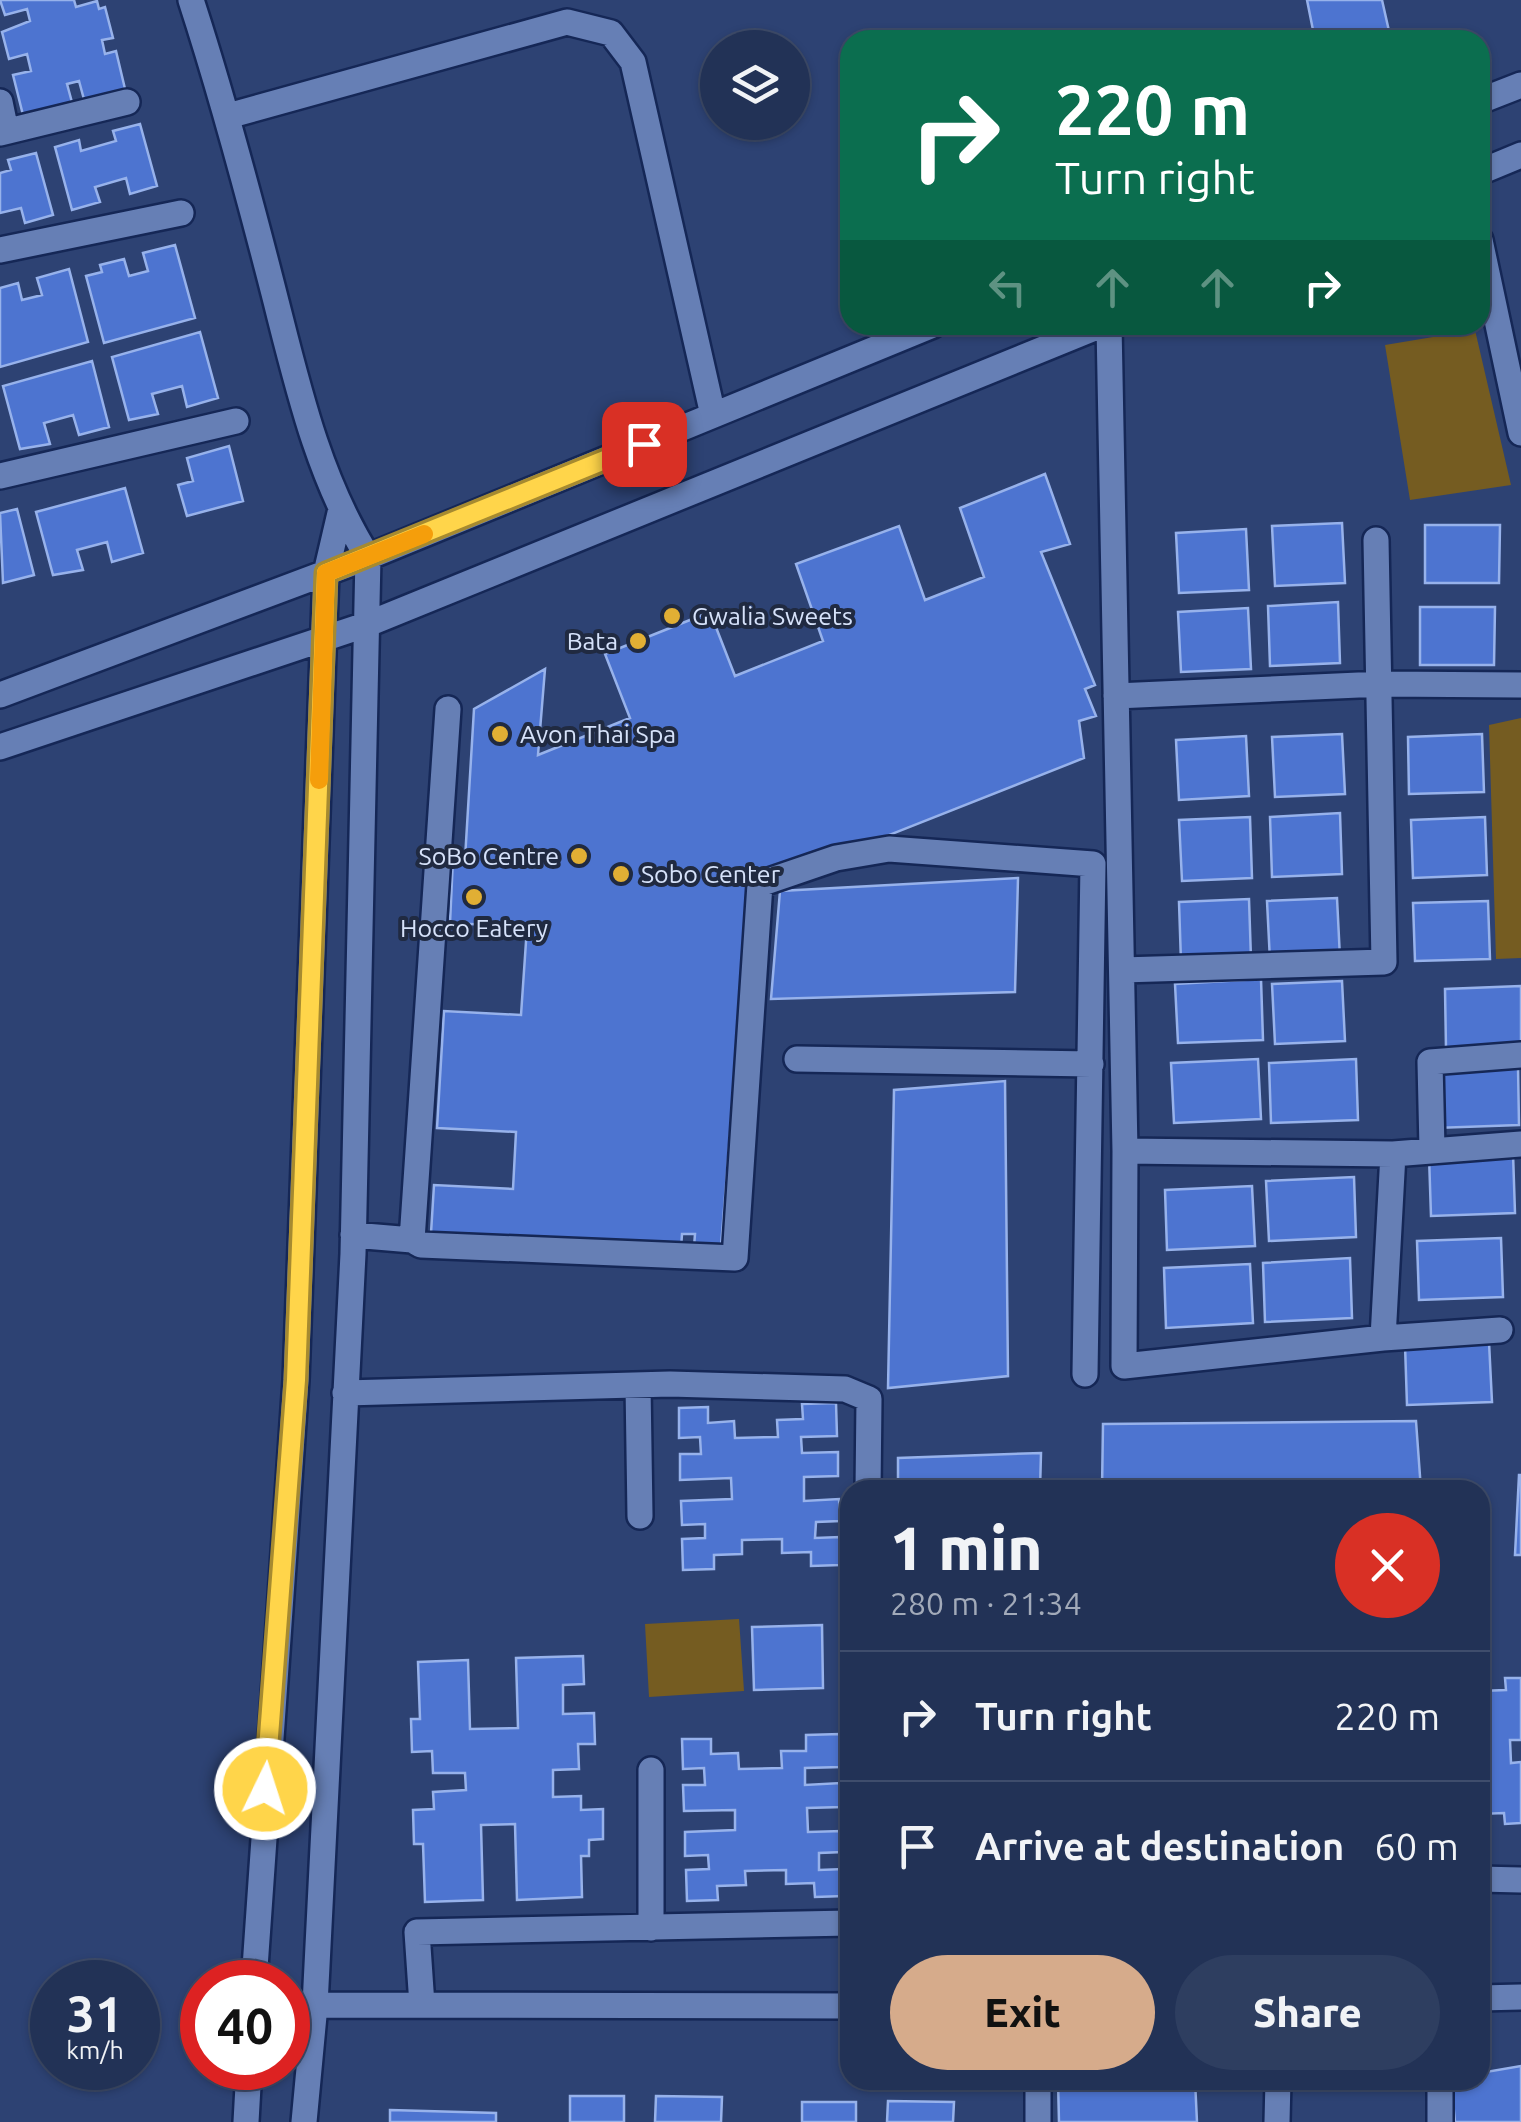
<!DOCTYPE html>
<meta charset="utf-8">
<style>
body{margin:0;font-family:Ubuntu,sans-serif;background:#2e3e60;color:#f1f3f6;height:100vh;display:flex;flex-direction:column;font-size:38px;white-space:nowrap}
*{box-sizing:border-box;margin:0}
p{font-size:32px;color:#a2aab9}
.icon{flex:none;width:55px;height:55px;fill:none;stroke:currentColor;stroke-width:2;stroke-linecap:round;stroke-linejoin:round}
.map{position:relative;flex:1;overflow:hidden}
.side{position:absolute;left:840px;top:1480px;width:650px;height:610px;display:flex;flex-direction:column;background:#223256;border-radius:30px;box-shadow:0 2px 8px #0004,0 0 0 2px #3f4d6c}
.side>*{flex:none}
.guide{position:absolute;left:840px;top:30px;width:650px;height:305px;border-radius:30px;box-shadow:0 2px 8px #0004,0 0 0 2px #3f4d6c;background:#0b6e4f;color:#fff;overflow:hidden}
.controls{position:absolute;left:700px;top:30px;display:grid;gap:20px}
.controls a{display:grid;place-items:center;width:110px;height:110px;border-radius:50%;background:#223256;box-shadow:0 2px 8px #0004,0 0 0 2px #3f4d6c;font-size:50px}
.speed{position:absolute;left:30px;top:1960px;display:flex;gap:20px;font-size:50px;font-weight:700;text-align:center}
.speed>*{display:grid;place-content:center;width:130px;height:130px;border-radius:50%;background:#223256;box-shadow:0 2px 8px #0004,0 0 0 2px #3f4d6c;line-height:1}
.speed small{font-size:25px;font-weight:400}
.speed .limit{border:15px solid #d22;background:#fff;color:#111}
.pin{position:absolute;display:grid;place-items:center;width:85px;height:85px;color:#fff;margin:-42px;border-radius:20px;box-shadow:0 5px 15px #0006}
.me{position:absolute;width:110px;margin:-55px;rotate:4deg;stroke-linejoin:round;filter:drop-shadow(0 0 8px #0008)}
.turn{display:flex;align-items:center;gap:35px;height:210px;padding:0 50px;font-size:45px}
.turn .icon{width:130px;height:130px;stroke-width:2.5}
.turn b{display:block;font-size:70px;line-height:85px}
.lanes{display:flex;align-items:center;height:95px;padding:0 50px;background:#0003;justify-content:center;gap:50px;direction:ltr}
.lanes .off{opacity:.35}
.round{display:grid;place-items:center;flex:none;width:105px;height:105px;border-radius:52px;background:#2e3e60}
.headline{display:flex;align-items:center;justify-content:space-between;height:170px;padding:0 50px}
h1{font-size:60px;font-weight:800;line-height:75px}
.primary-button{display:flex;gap:20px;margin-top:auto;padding:20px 50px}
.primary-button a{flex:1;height:115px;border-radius:60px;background:#d6ab8b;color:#111;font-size:40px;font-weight:800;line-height:115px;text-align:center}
.primary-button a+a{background:#2e3e60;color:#f1f3f6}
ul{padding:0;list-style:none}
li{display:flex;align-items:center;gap:30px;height:130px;padding:0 50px;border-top:2px solid #3f4d6c}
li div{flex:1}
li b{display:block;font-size:38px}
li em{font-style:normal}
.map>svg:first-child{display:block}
</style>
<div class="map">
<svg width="1521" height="2122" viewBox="0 0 1521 2122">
<rect width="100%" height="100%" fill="#2d4273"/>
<!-- green -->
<path fill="#755c21" d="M 1475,330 L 1511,485 L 1410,500 L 1385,345 Z
M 1521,718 L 1521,958 L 1496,959 L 1489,725 Z
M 739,1619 L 744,1691 L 649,1697 L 645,1624 Z"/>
<!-- building -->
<path fill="#4d74d0" stroke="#97b2eb" stroke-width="2.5" d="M 0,0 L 74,0 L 76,7 L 97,1 L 99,9 L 105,7 L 113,38 L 102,40 L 105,54 L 116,51 L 126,93 L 85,103 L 79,81 L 67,84 L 73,106 L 24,119 L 13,75 L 31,71 L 27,54 L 9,59 L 2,32 L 30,21 L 27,9 L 5,15 Z
M 1307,0 L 1382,0 L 1391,40 L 1315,40 Z
M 140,124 L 157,186 L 130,194 L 126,178 L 95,187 L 100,202 L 72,210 L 55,147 L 79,140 L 81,151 L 116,141 L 113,131 Z
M 36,153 L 53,215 L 25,223 L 21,208 L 0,213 L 0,173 L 11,170 L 8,160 Z
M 175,245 L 195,318 L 104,343 L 86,276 L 102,272 L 100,265 L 124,259 L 129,276 L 148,271 L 143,253 Z
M 69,269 L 88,342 L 0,367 L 0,288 L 18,283 L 22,300 L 42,295 L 37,278 Z
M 200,332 L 218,398 L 187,407 L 182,386 L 152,394 L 158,414 L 129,420 L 112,357 Z
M 92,361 L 109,427 L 79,435 L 73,415 L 44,423 L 50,444 L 20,449 L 3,386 Z
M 229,446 L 243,501 L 187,516 L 178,485 L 193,481 L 187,458 Z
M 1045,474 L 1070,544 L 1041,552 L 1095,685 L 1085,689 L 1096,716 L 1079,721 L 1084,758 L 750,890 L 721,1246 L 694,1247 L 695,1234 L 682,1234 L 680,1263 L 430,1249 L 434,1185 L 513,1189 L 516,1132 L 437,1128 L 444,1011 L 521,1015 L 527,927 L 450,923 L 453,858 L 465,859 L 474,709 L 545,669 L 538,755 L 630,718 L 605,654 L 710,612 L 735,676 L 823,641 L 796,564 L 899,526 L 925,600 L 984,577 L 960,508 Z
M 125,488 L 143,553 L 112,562 L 107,542 L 77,550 L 83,570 L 53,575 L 36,512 Z
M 17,509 L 34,575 L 3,583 L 0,513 Z
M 1342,523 L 1345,583 L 1275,586 L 1272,526 Z
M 1425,525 L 1500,525 L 1499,583 L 1425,583 Z
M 1246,529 L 1249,590 L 1179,593 L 1176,533 Z
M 1338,602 L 1340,663 L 1270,666 L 1268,606 Z
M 1420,607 L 1495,607 L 1494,665 L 1420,665 Z
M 1248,608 L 1251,669 L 1181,672 L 1178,612 Z
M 1342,734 L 1345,794 L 1275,797 L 1272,737 Z
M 1482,734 L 1484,792 L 1409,794 L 1408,737 Z
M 1246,736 L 1249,796 L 1179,800 L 1176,740 Z
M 1340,813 L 1342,874 L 1272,877 L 1270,817 Z
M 1250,817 L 1252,878 L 1182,881 L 1179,820 Z
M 1485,817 L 1487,875 L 1413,878 L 1411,820 Z
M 1018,878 L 1015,992 L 771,999 L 780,891 Z
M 1337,898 L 1340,958 L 1270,961 L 1267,901 Z
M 1249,899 L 1251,959 L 1181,962 L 1179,902 Z
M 1488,901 L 1490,959 L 1415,961 L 1413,903 Z
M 1261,979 L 1263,1040 L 1178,1043 L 1175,984 Z
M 1342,981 L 1345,1041 L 1275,1044 L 1272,984 Z
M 1521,986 L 1521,1046 L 1446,1049 L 1445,989 Z
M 1258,1059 L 1261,1119 L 1174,1123 L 1171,1063 Z
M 1356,1059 L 1358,1120 L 1271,1123 L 1269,1063 Z
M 1518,1066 L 1519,1125 L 1435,1128 L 1433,1069 Z
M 1005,1081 L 1008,1376 L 888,1388 L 894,1090 Z
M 1513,1153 L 1515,1213 L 1431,1216 L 1429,1156 Z
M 1354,1177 L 1356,1237 L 1269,1241 L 1266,1181 Z
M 1252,1186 L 1255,1246 L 1167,1250 L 1165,1190 Z
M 1501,1238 L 1503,1297 L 1419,1300 L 1417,1241 Z
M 1350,1258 L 1352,1318 L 1265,1322 L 1263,1263 Z
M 1250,1264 L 1253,1323 L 1166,1328 L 1164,1268 Z
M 1489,1342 L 1492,1402 L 1407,1405 L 1405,1345 Z
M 836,1403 L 837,1436 L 801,1437 L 802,1453 L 838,1452 L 838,1476 L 804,1477 L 804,1501 L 839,1499 L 840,1521 L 816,1522 L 815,1538 L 840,1537 L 840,1565 L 811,1566 L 811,1552 L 782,1553 L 782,1539 L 742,1540 L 742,1554 L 714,1555 L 714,1569 L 683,1570 L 682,1539 L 705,1538 L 705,1524 L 682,1525 L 681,1501 L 732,1499 L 731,1478 L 680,1480 L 680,1454 L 701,1454 L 700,1437 L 679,1438 L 679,1408 L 708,1407 L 708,1423 L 734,1421 L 735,1438 L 778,1437 L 777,1420 L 803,1419 L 802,1404 Z
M 1416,1421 L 1421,1490 L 1102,1490 L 1103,1424 Z
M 1041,1453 L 1040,1490 L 898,1490 L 898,1458 Z
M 1519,1475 L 1521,1475 L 1521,1555 L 1515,1555 Z
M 822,1625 L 823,1688 L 754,1690 L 752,1627 Z
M 583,1656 L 584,1684 L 563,1685 L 563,1714 L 594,1713 L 595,1744 L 578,1744 L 579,1769 L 553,1770 L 553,1797 L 581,1796 L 581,1810 L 603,1809 L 603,1839 L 589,1840 L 589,1856 L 581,1856 L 582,1897 L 517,1900 L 515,1824 L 481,1825 L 483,1900 L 425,1902 L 423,1844 L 414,1844 L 413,1810 L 434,1809 L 433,1792 L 466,1790 L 465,1773 L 433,1773 L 432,1751 L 412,1752 L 411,1719 L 420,1719 L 418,1662 L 468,1660 L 470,1729 L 518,1728 L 516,1658 Z
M 1505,1678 L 1521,1678 L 1521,1740 L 1510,1740 L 1511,1763 L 1521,1762 L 1521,1823 L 1505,1824 L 1504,1813 L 1480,1814 L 1480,1691 L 1506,1690 Z
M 840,1734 L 841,1767 L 805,1768 L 805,1785 L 841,1783 L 842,1807 L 807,1808 L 808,1832 L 842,1831 L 843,1852 L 819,1853 L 819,1870 L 844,1869 L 844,1896 L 815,1897 L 814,1883 L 786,1884 L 786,1870 L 745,1871 L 746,1885 L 717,1886 L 718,1900 L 687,1901 L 686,1870 L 709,1869 L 708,1855 L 685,1856 L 685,1832 L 735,1830 L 735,1810 L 684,1811 L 683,1785 L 705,1785 L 704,1768 L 683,1769 L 682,1739 L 711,1739 L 711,1754 L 738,1753 L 739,1769 L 782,1768 L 781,1751 L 806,1751 L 806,1735 Z
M 1521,2066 L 1521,2122 L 1455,2122 L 1451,2080 L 1480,2080 L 1480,2073 Z
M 1058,2080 L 1195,2080 L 1197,2122 L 1059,2122 Z
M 570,2096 L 624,2096 L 624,2122 L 570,2122 Z
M 656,2096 L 722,2097 L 721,2122 L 655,2122 Z
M 888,2101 L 954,2102 L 953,2122 L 887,2122 Z
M 802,2102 L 856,2102 L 856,2122 L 802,2122 Z
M 390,2110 L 496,2113 L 496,2122 L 390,2122 Z"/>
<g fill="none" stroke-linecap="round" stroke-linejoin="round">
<!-- minor casing -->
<g stroke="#152756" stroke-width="30">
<path id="minor" d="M 191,0 C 221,92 246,185 270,278 C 295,374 315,473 368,557 L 353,1254 L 315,2005 L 304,2122
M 1480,101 L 1521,85
M 0,102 L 6,131
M 228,116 L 567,22 L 611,33 L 633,62 L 713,415
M 0,133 L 127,102
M 1480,172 L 1521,155
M 1480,240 L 1521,433
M 0,250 L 181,213
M 1109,325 L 1125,1151 L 1124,1366 L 1383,1338
M 0,476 L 236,421
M 0,695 L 368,557 L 933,325
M 1116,696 L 1381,684 L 1521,685
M 0,747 L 368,624 L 1102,325
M 1122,970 L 1384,962 L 1376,540
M 797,1059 L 1091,1064
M 1432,1149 L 1430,1062 L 1521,1055
M 1125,1151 L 1393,1154
M 353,1235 L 412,1240 L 448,709
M 412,1240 L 421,1245 L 735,1258 L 760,884 L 836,858 L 889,849 L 1093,864 L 1085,1374
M 1500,1330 L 1383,1338 L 1393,1154 L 1521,1144
M 638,1385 L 640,1516
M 345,1393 L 670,1384 L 845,1389 L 869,1399 L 868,1490
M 651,1770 L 651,1928
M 1480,1879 L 1521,1880
M 254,1982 L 296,1380 L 326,573 L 340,513
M 1480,1998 L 1521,1997
M 315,2005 L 850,2006
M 422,2005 L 417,1932 L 850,1923
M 246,2122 L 249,2068
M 1038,2122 L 1038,2080
M 1277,2122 L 1278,2080
M 1440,2122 L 1440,2080"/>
</g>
<!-- minor -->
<use href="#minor" stroke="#667fb5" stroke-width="25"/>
</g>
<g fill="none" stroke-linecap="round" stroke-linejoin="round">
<!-- route casing -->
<g stroke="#a68a30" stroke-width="25">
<path id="route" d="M 265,1789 L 296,1380 L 326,573 L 644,444"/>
</g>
<!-- route -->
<use href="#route" stroke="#ffd54a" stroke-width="18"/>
<!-- slow -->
<path stroke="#f59e0b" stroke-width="18" d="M 319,780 L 326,573 L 424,534"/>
</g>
<!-- markers -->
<g fill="#e1af34" stroke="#202a41" stroke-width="4">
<circle cx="672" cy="616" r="10"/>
<circle cx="638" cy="641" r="10"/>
<circle cx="500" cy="734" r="10"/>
<circle cx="579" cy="856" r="10"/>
<circle cx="621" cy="874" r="10"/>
<circle cx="474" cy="897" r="10"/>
</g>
<g text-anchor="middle" stroke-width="8" stroke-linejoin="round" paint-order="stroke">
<!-- poi labels -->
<g font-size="25" fill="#d6e2fa" stroke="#202a41" text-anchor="start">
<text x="692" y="625">Gwalia Sweets</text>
<text x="618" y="650" text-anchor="end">Bata</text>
<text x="520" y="743">Avon Thai Spa</text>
<text x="559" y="865" text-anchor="end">SoBo Centre</text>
<text x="641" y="883">Sobo Center</text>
<text x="474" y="937" text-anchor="middle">Hocco Eatery</text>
</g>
</g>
</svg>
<div class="controls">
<a><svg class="icon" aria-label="layers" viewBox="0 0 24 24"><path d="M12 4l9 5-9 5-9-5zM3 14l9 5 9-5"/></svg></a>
</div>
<div class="speed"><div>31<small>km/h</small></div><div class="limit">40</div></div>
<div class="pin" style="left:644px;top:444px;background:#d93025"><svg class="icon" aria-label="arrive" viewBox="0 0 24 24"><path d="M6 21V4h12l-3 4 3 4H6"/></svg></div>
<svg class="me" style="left:265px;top:1789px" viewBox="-20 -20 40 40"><circle r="17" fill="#ffd54a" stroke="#fff" stroke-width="3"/><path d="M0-11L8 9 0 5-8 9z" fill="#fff"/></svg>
<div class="guide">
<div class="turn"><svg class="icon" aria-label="right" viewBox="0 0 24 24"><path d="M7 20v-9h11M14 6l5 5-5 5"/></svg><div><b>220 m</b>Turn right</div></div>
<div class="lanes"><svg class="icon off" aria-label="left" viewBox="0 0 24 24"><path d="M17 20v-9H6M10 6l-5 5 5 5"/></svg><svg class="icon off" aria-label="ahead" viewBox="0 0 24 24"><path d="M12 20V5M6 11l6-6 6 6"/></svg><svg class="icon off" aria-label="ahead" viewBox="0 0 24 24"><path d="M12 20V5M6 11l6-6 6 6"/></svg><svg class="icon" aria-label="right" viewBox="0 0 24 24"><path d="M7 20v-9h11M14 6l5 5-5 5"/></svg></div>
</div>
<section class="side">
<div class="headline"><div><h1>1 min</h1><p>280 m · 21:34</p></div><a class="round" style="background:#d93025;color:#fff"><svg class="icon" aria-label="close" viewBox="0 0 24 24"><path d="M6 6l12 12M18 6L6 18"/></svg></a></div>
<ul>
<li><svg class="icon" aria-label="right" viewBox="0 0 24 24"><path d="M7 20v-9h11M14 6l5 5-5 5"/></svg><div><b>Turn right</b></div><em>220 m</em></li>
<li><svg class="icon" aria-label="arrive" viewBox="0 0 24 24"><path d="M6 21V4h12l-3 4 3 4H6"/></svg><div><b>Arrive at destination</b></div><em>60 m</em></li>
</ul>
<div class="primary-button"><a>Exit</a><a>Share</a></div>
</section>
</div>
